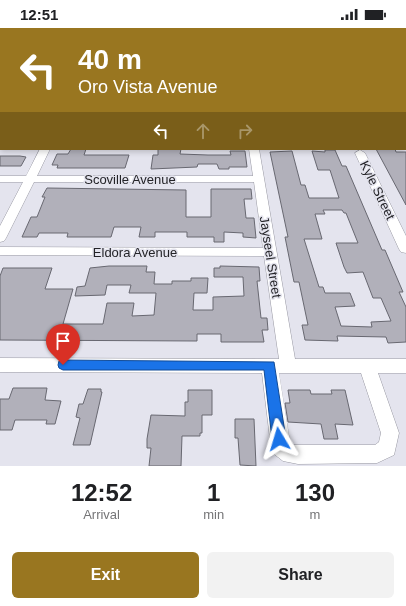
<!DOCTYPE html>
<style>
body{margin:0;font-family:Arial,sans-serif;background:#f2f2f2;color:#202124;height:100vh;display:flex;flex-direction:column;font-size:15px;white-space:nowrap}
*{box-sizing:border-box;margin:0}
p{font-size:13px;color:#757577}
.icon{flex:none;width:22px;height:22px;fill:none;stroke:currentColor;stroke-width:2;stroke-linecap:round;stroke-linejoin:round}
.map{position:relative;height:438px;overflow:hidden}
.details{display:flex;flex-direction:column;background:#fff;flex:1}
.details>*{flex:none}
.guide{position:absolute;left:0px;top:0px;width:406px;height:122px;box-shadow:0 2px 6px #0003;background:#997620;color:#fff;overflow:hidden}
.pin{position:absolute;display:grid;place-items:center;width:34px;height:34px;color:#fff;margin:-41px -17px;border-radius:50% 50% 50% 0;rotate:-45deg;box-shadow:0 0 4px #0007}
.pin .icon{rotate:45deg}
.me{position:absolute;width:44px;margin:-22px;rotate:353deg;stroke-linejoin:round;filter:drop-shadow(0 0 3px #0008)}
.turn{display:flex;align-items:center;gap:14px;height:84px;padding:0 12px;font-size:18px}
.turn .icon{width:52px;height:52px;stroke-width:2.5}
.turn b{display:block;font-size:28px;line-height:34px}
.lanes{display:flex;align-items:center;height:38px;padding:0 12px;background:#0003;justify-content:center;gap:20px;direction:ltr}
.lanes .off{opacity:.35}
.eta{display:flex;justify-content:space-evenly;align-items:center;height:68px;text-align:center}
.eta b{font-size:24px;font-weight:700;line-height:28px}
.action{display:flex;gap:8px;margin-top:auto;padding:8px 12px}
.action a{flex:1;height:46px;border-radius:6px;background:#997620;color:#fff;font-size:16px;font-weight:700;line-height:46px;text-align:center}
.action a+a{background:#f2f2f2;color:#202124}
.status{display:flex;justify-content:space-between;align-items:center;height:28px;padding:0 20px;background:#fff;direction:ltr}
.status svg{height:11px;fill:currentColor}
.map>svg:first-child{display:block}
</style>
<div class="status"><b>12:51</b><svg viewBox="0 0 49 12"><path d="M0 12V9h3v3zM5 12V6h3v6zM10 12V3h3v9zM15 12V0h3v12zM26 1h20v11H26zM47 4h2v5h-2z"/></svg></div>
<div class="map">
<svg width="406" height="438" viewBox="0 0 406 438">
<rect width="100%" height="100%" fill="#e4e4ee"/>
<!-- building -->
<path fill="#b1b0ba" stroke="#686871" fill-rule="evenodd" d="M 71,121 L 86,121 L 84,127 L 129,127 L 125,140 L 57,140 L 58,137 L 52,137 L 57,126 L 68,126 Z
M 158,121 L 181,121 L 180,126 L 208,127 L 231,127 L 230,123 L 245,123 L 247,139 L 229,139 L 229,141 L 219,141 L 217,136 L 198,136 L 197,139 L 151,141 L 153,127 L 158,127 Z
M 376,121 L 395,121 L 396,124 L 406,124 L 406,177 Z
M 325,122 L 335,122 L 342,138 L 346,138 L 382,222 L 385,222 L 403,264 L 399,264 L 406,279 L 406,314 L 388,315 L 386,309 L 337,308 L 338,313 L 305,312 L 302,297 L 308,297 L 299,254 L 294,254 L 285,209 L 288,209 L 270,124 L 292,123 L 301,157 L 305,157 L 309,170 L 339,170 L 330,142 L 318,142 L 312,123 L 325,124 ZM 323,182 L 342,182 L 344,185 L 346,185 L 358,215 L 336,215 L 344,239 L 347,245 L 363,244 L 373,270 L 381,270 L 391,293 L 371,294 L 372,299 L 341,298 L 335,279 L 355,278 L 350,265 L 325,265 L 323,259 L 319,259 L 304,211 L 322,211 L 315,186 L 325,186 Z
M 0,128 L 20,128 L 26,129 L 21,138 L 0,138 Z
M 47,160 L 186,162 L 186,189 L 211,189 L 211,161 L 251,161 L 252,171 L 244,171 L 246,190 L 254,190 L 256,210 L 243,209 L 243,205 L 224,204 L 224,214 L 214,214 L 214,209 L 187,209 L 187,204 L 155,204 L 155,209 L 139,209 L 141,199 L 114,199 L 111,209 L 67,209 L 68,205 L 39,205 L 37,209 L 22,209 L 31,189 L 37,189 L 45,169 L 42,169 Z
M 109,238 L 147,238 L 146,244 L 155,244 L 154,256 L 172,256 L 172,253 L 191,253 L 191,250 L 208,250 L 207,265 L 194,265 L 193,282 L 213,282 L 213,269 L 244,268 L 243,249 L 214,249 L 214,240 L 220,240 L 220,238 L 259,239 L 260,253 L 257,253 L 261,290 L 267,290 L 268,302 L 262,302 L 264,314 L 221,314 L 221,306 L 197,306 L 197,313 L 0,312 L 0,248 L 3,240 L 52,240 L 45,261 L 73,261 L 63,296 L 103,296 L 107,275 L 134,275 L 132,288 L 154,287 L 156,265 L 129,265 L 131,257 L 107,257 L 105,267 L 75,268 L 77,259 L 85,258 L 90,240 Z
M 13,360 L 47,360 L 45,372 L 61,373 L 55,396 L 46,396 L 47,392 L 15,392 L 12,402 L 0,402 L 0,371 L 9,371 Z
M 88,361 L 101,361 L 101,364 L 102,364 L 90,417 L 73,417 L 80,390 L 76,389 L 79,376 L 83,376 Z
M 188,362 L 212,362 L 212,387 L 202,387 L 202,405 L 200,405 L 200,408 L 182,408 L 181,438 L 149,438 L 151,420 L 147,420 L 147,411 L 151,387 L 185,388 L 185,374 L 188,374 Z
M 288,362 L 310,362 L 311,366 L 332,366 L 331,362 L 345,362 L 353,397 L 335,396 L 338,411 L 324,411 L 321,396 L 288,394 L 285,375 L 290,375 Z
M 235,391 L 254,391 L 256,438 L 240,437 L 238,410 L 235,410 Z"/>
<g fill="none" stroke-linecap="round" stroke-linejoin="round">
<!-- minor casing -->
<g stroke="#9999a3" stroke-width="1">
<path id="minor" d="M 104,0 L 110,0 L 110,1 L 104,1 Z
M 306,0 L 312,0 L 312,1 L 306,1 Z
M 0,7 L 1,7 L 1,11 L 0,11 Z
M 405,7 L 406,7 L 406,11 L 405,11 Z
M 0,30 L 1,30 L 1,34 L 0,34 Z
M 405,30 L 406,30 L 406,34 L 405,34 Z
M 405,50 L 406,50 L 406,55 L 405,55 Z
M 40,121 L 50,121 L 37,148 L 253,148 L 249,121 L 259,121 L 295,331 L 406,331 L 406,345 L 378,345 L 399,405 L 394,427 L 377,435 L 298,436 L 283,433 L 274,426 L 271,419 L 262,345 L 0,344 L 0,330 L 279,331 L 264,228 L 0,227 L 0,219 L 263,220 L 254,154 L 34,154 L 6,210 L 4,213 L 0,214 L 0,198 L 23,154 L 0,154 L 0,148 L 26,148 ZM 279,345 L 361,345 L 381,405 L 379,414 L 375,417 L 294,417 L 290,414 Z
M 360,122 L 365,125 L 406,208 L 406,225 L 401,224 L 399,221 L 355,125 Z"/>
</g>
<!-- minor -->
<use href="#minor" fill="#fff" fill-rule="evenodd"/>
</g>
<!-- route -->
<path fill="#1a73e8" stroke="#114b97" d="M 63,332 L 274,334 L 286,411 L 284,415 L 279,417 L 274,415 L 272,411 L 264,342 L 63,342 L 59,340 L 58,337 L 59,333 Z"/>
<g text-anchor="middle" stroke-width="3" stroke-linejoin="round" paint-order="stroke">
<!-- street labels -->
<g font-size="13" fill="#242428" stroke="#e4e4ee">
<text x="130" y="156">Scoville Avenue</text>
<text transform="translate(378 162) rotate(64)" y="5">Kyle Street</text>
<text x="135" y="229">Eldora Avenue</text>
<text transform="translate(271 229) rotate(81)" y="5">Jayseel Street</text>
</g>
</g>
</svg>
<div class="pin" style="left:63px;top:337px;background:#d93025"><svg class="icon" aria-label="arrive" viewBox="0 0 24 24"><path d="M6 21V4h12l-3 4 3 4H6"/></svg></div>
<svg class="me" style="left:279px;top:411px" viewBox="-20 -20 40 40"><path d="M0-17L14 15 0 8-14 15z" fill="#1a73e8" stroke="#fff" stroke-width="4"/></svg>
<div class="guide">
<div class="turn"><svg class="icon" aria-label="left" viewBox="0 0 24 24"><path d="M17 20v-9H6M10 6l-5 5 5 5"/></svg><div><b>40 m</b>Oro Vista Avenue</div></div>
<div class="lanes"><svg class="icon" aria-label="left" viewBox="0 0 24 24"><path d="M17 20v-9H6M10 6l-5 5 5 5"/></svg><svg class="icon off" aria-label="ahead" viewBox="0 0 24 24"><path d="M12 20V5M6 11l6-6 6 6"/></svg><svg class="icon off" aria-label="right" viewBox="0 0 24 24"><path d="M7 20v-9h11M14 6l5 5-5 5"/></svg></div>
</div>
</div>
<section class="details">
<div class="eta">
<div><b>12:52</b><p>Arrival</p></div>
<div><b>1</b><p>min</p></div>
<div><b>130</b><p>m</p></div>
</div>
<div class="action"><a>Exit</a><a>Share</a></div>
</section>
